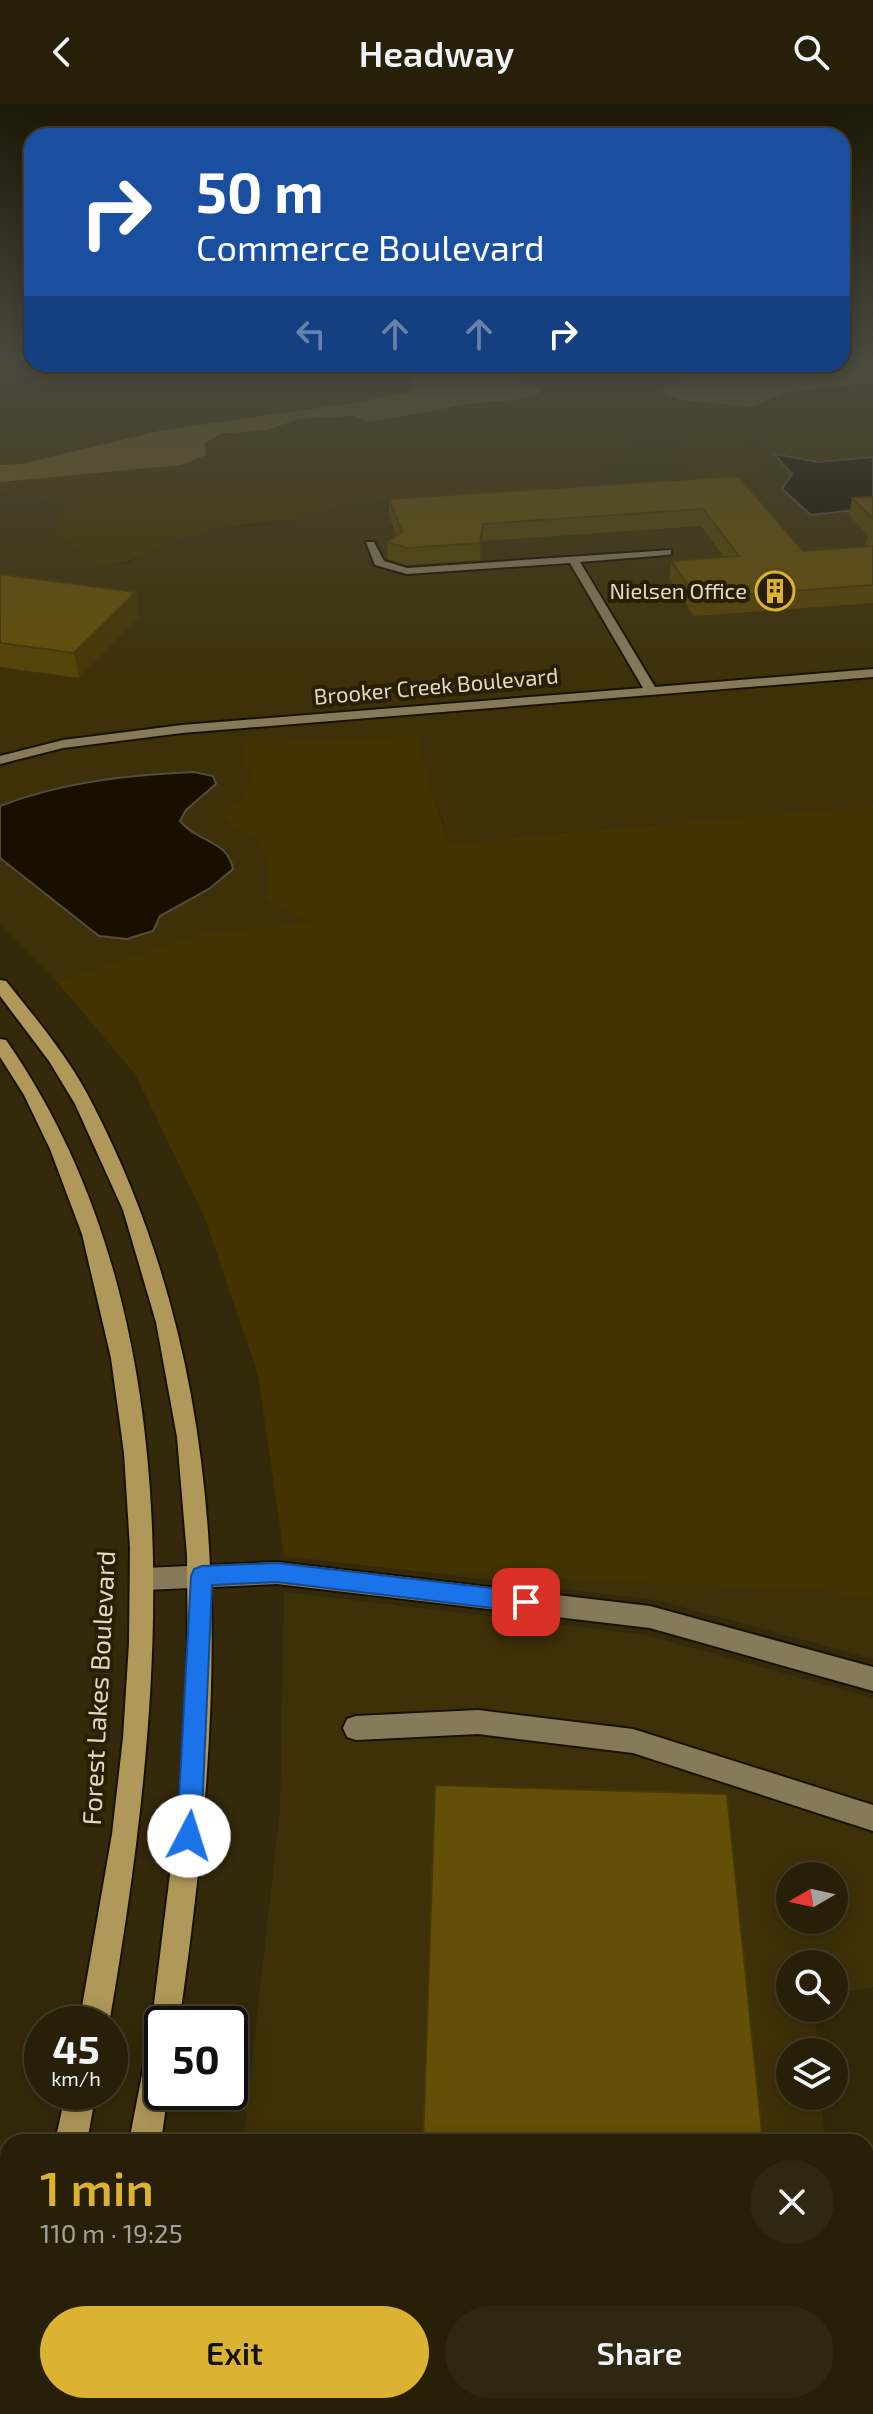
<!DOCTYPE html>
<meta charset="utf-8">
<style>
body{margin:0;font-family:"Exo 2",sans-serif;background:#2f2712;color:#f1f3f6;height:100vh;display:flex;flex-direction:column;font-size:30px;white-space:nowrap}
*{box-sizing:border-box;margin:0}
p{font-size:26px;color:#a4a29c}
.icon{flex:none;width:44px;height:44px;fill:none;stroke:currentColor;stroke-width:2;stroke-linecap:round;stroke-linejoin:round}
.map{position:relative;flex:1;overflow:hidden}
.drawer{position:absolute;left:0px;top:2030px;width:874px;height:280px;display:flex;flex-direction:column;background:#271f08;border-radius:24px 24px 0 0;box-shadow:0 4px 20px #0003,0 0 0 2px #433d29}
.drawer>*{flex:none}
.top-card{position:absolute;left:24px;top:24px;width:826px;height:244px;border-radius:24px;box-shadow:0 4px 20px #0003,0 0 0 2px #433d29;background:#1a4fa0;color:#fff;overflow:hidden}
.needle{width:52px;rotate:261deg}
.tools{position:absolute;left:776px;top:1758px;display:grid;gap:16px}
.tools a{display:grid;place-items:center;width:72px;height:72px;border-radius:50%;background:#271f08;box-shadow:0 4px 20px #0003,0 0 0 2px #433d29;font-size:40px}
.speed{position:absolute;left:24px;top:1902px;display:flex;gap:16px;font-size:40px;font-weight:700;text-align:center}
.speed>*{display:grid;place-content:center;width:104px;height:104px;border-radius:50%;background:#271f08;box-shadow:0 4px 20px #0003,0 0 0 2px #433d29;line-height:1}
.speed small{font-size:20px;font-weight:400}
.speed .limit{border:4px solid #111;border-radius:12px;background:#fff;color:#111}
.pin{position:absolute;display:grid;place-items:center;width:68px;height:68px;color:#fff;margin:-34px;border-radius:16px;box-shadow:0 4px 12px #0006}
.me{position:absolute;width:88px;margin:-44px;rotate:5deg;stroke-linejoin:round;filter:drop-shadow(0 0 6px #0008)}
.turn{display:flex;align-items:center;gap:28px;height:168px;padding:0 40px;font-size:36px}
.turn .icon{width:104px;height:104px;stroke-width:2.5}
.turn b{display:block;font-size:56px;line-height:68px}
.lanes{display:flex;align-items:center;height:76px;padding:0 40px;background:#0003;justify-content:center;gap:40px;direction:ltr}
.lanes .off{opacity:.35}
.round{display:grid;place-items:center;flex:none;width:84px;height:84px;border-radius:42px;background:#2f2712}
.summary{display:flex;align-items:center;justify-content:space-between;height:136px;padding:0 40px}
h1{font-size:48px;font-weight:600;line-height:60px;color:#dcb233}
.cta{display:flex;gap:16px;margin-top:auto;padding:16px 40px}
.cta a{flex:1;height:92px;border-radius:48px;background:#dcb233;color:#111;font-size:32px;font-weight:600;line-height:92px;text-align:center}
.cta a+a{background:#2f2712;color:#f1f3f6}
header{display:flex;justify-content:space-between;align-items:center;height:104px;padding:0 40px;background:#271f08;font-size:36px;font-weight:600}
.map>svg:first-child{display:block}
</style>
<header><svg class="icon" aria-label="back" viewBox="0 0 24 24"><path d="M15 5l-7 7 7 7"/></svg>Headway<svg class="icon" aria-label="search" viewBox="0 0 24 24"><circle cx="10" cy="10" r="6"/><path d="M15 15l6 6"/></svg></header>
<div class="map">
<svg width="873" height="2310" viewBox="0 0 873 2310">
<rect width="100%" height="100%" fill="#34290a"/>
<!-- built -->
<path fill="#3e3109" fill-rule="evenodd" d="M 688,305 L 683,318 L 765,366 L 747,346 L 739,323 L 762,337 L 792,370 L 810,411 L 873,404 L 873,564 L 182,619 L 62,635 L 0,650 L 0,389 L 77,401 L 54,428 L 101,463 L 130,459 L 163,440 L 206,427 L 314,414 L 325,406 L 381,397 L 448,393 L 629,324 L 581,319 L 498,319 L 559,309 Z
M 873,574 L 873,701 L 447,739 L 443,717 L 421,657 L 418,631 L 248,639 L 253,670 L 244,694 L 220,709 L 233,724 L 259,736 L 270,769 L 314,818 L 204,829 L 57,878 L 0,821 L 0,754 L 99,832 L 160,812 L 209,785 L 231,752 L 221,743 L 190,729 L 180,717 L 186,706 L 200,696 L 104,675 L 24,693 L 0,702 L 0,665 L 10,660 L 66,645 L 184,630 Z
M 432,1469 L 826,1488 L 873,1496 L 873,1555 L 656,1496 Z
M 284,1488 L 646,1531 L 873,1594 L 873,1883 L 834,1890 L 834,1860 L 790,1860 L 790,1904 L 814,1904 L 818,1948 L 790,1948 L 790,1992 L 821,1992 L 825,2038 L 243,2038 L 280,1706 ZM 790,1772 L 834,1772 L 834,1816 L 790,1816 Z"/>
<!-- green -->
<path fill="#433301" d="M 0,254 L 32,254 L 32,260 L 426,260 L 419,272 L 412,275 L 418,286 L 360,298 L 163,326 L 20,360 L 0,361 Z
M 470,260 L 671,260 L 676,265 L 693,271 L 668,281 L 752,303 L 787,288 L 873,279 L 873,353 L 818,358 L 774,350 L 762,337 L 740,324 L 747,346 L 765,366 C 746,383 710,378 688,369 L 679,338 L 687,305 L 559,309 L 505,318 L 581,319 L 629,324 L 628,347 L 573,387 L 381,397 L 325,406 L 314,414 C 278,419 237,419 202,429 C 165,439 138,458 101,463 L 54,428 L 64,406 L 75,401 L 0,389 L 0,378 L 58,371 L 204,340 L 220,330 L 267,326 L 299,315 L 421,308 L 517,296 L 513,275 L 490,272 Z
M 418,631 C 423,668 439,703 448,739 L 873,701 L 873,1496 L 826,1488 L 432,1469 L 284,1452 L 258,1271 L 204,1112 L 135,970 L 57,878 L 204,829 L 312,818 L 266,795 L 270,769 L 259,736 L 233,724 L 220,709 L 244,694 L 253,670 L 240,657 L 248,639 Z"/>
<!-- forest -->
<path fill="#735d1d" d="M 842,254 L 873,254 L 873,279 L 787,288 L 752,303 L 681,296 L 658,288 L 692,272 L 671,260 L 842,260 Z
M 426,260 L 470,260 L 490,272 L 539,282 L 541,289 L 517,296 L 471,300 L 367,318 L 354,312 L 299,315 L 267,326 L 220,330 L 204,340 L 206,351 L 181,361 L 0,378 L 0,361 L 20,360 L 163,326 L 360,298 L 417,286 L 411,274 L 419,272 Z"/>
<!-- water -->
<path fill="#180f00" stroke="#544c3c" stroke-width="2" d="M 774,350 L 818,358 L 873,353 L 873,404 L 811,411 L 782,385 L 792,370 Z
M 194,668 L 213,672 L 216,680 L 186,706 L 180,717 C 198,739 228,736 233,765 L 209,785 L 160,812 L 153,827 L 127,835 L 99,832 L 0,754 L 0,702 C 62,678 129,671 194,668 Z"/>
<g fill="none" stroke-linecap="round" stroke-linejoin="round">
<!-- minor casing -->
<g stroke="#1a1200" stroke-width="4">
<path id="minor" d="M 366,438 L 374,438 L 384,457 L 407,464 L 671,446 L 671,450 L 667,451 L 580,458 L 655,583 L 873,565 L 873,573 L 182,629 L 63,644 L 0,660 L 0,652 L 63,636 L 182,621 L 643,584 L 570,459 L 407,470 L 375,461 Z
M 277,1458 L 650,1502 L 873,1563 L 873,1587 L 650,1524 L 277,1480 L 145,1486 L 136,1482 L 133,1475 L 136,1468 L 145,1464 Z
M 478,1606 L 633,1625 L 873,1701 L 873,1727 L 633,1649 L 478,1630 L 356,1636 L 347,1633 L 343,1624 L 347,1615 L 356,1612 Z"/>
</g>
<!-- major casing -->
<g stroke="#1a1200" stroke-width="4">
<path id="major" d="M 0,876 L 6,877 C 37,916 71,956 93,1001 C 244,1294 224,1604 179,1920 L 162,1920 L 162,1988 L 168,1988 L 161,2038 L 129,2038 L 151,1924 L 180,1689 L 188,1570 L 187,1451 L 177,1333 L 156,1218 L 123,1106 L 75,1000 L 49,957 L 0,892 Z
M 0,935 L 6,936 C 202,1218 164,1601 109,1920 L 79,1920 L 112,1730 L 123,1634 L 129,1539 L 130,1444 L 124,1349 L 111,1254 L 82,1130 L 50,1045 L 24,991 L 0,953 Z
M 66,1988 L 96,1988 L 87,2038 L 55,2038 Z
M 8,2290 L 8,2302 L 37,2302 L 35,2310 L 1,2310 Z
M 84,2302 L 118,2302 L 117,2310 L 83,2310 Z"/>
</g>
<!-- minor -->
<use href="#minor" fill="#867a5a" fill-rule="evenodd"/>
<!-- major -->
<use href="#major" fill="#af9859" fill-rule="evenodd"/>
</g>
<!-- wall -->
<path fill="#564407" d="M 738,372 L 803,447 L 865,443 L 868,431 L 849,411 L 852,394 L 873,393 L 873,499 L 694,512 L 669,474 L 671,457 L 724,453 L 701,422 L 482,437 L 480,456 L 407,461 L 388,455 L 387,438 L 397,432 L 389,412 L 389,395 Z
M 0,470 L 136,488 L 139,512 L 79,574 L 0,563 Z"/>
<!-- shaded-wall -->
<path fill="#463706" d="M 483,420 L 482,437 L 480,456 L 480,439 Z
M 136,488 L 139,512 L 79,574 L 74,549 Z"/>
<!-- building -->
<path fill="#644f08" stroke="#463706" stroke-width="2" d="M 738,372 L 803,447 L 873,442 L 873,481 L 697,494 L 671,457 L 739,452 L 703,405 L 483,420 L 480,439 L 407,444 L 387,438 L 402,428 L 389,395 Z
M 873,393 L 873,415 L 852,394 Z
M 0,470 L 136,488 L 74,549 L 0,539 Z
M 435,1681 L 727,1690 L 763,2038 L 423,2038 Z"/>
<!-- sky -->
<linearGradient id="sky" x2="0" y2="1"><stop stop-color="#1d1706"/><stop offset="0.44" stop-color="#4a493e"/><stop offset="1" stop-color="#4a493e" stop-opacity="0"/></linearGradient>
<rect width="873" height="578" fill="url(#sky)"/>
<!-- route -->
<path fill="#1a73e8" stroke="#114b97" stroke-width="2" d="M 277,1459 L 526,1488 L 533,1491 L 537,1498 L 533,1505 L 526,1508 L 277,1478 L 212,1481 L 201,1732 L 198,1741 L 189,1745 L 180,1741 L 177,1732 L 191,1472 L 194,1465 L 202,1462 Z"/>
<!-- icons -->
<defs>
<g id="building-ring" transform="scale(2)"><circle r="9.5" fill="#2a1f02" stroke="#dcb233" stroke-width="1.5"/><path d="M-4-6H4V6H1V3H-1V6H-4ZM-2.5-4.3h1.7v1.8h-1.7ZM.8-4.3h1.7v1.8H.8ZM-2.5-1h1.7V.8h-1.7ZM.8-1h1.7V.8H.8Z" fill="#dcb233"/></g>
</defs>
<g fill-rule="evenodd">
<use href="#building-ring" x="775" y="487"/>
</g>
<g text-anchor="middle" stroke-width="8" stroke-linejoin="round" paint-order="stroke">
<!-- far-poi labels -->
<g font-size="22" fill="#dfd9c8" stroke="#2a1f02" text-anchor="end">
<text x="747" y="495">Nielsen Office</text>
</g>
<!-- far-street labels -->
<g font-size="22" fill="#dfd9c8" stroke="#2a1f02">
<text transform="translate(436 582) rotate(-5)" y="8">Brooker Creek Boulevard</text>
</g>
<!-- street labels -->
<g font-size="26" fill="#dfd9c8" stroke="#2a1f02">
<text transform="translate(99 1584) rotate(-87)" y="9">Forest Lakes Boulevard</text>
</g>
</g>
</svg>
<div class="tools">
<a><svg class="needle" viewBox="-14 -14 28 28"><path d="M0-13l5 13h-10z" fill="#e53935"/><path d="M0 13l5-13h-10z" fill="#a4a29c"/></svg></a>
<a><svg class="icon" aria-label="search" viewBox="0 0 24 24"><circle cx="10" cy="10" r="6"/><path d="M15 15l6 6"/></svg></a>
<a><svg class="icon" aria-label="layers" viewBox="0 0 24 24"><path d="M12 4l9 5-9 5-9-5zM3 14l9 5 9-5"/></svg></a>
</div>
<div class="speed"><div>45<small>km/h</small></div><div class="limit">50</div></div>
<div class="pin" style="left:526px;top:1498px;background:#d93025"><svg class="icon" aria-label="arrive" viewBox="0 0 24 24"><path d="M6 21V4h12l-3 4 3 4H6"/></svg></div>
<svg class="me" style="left:189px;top:1732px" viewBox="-20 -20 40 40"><circle r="19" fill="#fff"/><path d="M0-13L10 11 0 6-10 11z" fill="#1a73e8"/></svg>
<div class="top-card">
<div class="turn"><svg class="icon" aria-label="right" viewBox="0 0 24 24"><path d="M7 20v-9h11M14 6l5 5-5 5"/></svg><div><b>50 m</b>Commerce Boulevard</div></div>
<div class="lanes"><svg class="icon off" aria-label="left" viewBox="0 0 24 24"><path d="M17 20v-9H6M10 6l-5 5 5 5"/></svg><svg class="icon off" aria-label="ahead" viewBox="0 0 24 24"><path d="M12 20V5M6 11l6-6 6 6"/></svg><svg class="icon off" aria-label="ahead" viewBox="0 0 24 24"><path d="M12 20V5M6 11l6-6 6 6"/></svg><svg class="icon" aria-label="right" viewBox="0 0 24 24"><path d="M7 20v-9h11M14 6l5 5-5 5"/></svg></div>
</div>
<section class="drawer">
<div class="summary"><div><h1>1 min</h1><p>110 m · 19:25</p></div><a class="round"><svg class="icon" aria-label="close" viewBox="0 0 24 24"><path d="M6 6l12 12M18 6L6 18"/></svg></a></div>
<div class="cta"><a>Exit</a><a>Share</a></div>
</section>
</div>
